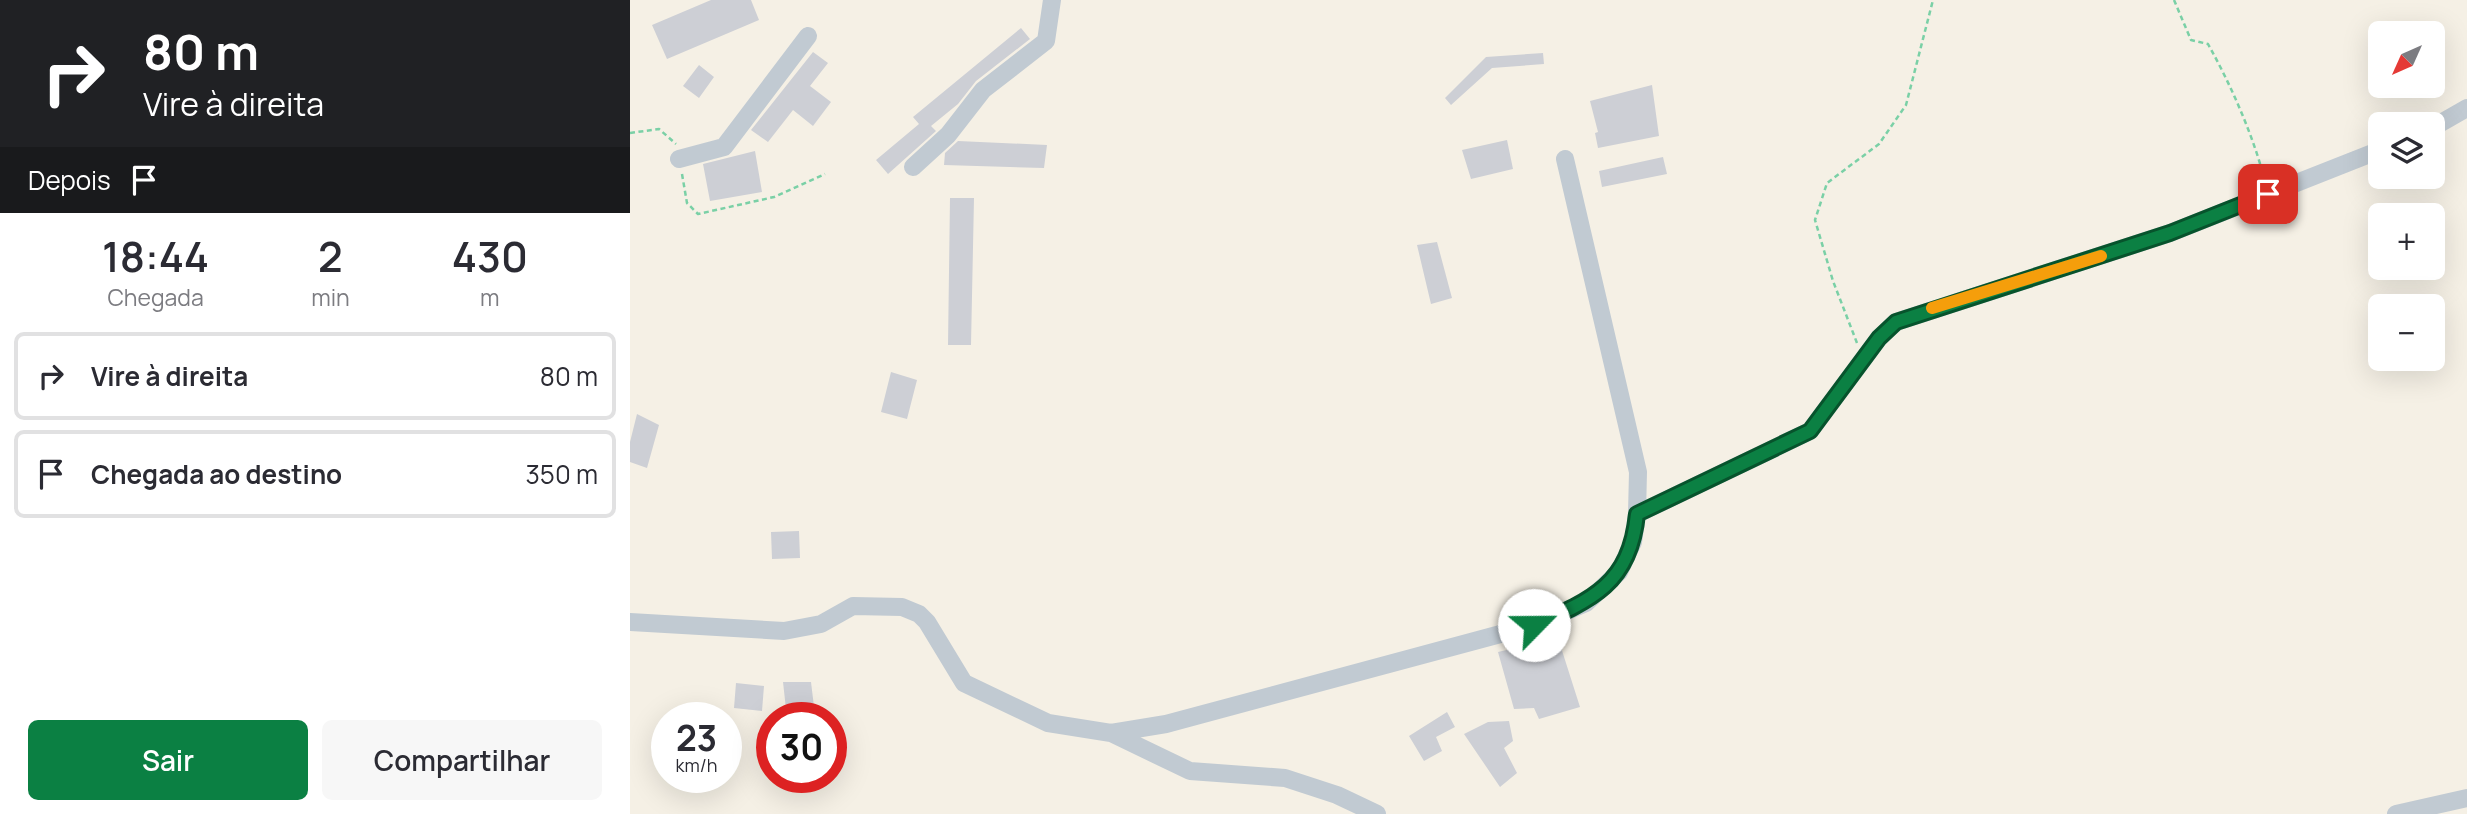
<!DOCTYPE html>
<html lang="pt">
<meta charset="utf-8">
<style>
body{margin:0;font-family:Manrope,sans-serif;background:#f7f7f7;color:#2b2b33;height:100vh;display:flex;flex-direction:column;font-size:26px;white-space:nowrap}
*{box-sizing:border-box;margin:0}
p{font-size:23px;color:#7c7c81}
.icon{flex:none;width:38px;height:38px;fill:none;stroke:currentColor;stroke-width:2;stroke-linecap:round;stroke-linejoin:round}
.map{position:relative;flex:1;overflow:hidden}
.panel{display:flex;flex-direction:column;background:#fff;width:630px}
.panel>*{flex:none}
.hud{background:#202124;color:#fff;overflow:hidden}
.needle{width:46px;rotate:225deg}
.fabs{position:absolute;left:1738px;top:21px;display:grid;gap:14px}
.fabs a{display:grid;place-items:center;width:77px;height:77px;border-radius:10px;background:#fff;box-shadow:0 7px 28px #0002;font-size:35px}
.speed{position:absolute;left:21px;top:702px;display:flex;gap:14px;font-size:35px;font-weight:700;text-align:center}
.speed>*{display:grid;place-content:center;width:91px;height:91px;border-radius:50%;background:#fff;box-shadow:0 7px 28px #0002;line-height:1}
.speed small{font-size:18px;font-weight:400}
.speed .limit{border:10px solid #d22;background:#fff;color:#111}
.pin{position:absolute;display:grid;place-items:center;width:60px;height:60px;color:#fff;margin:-30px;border-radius:14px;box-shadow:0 4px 10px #0006}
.me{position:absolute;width:77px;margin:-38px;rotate:67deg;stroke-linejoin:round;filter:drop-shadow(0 0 5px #0008)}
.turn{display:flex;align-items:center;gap:24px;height:147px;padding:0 28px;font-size:32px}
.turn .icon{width:91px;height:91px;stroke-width:2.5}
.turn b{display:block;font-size:49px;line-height:60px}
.then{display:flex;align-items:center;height:66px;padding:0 28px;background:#0003;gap:14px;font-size:26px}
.eta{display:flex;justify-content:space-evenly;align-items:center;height:119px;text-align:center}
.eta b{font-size:42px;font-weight:600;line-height:49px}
.action{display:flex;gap:14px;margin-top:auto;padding:14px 28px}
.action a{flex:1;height:80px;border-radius:10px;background:#0b8043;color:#fff;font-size:28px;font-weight:600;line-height:80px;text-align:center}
.action a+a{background:#f7f7f7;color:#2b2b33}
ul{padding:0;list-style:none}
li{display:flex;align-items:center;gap:21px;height:88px;margin:0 14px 10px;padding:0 14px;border:4px solid #e1e1e2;border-radius:10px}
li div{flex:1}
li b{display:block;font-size:26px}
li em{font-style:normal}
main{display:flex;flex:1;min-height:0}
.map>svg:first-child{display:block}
</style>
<main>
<section class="panel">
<div class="hud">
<div class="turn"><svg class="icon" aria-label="right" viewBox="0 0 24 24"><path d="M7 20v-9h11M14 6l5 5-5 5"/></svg><div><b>80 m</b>Vire à direita</div></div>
<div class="then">Depois<svg class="icon" aria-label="arrive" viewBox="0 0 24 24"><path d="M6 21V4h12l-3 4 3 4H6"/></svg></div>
</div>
<div class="eta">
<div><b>18:44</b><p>Chegada</p></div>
<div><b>2</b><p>min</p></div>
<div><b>430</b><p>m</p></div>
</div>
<ul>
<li><svg class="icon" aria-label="right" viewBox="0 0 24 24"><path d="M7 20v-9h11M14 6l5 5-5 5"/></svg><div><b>Vire à direita</b></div><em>80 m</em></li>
<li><svg class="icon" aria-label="arrive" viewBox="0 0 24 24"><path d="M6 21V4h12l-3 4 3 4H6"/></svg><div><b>Chegada ao destino</b></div><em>350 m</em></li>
</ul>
<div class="action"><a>Sair</a><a>Compartilhar</a></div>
</section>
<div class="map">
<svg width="1837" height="814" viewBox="0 0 1837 814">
<rect width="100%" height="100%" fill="#f5f3f3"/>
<!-- sand -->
<path fill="#f5f0e5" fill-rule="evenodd" d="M 0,0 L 1837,0 L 1837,814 L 0,814 ZM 1750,33 L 1802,33 L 1802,86 L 1750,86 ZM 1750,124 L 1802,124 L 1802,177 L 1750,177 ZM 1750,215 L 1802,215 L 1802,268 L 1750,268 ZM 1750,306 L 1802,306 L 1802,359 L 1750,359 ZM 37,718 L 96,718 L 96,777 L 37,777 ZM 142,718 L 201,718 L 201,777 L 142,777 Z"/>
<!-- building -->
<path fill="#cdcfd5" d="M 81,0 L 121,0 L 129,20 L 37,59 L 22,25 Z
M 391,28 L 400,39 L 346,81 L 328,104 L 301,126 L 306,131 L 258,174 L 246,160 L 289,124 L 283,117 Z
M 183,52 L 198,63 L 180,86 L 201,102 L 183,126 L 163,110 L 138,142 L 121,130 Z
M 913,53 L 914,64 L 862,68 L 821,105 L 815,98 L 856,57 Z
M 69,65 L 84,77 L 69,98 L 53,86 Z
M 1022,85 L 1029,136 L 968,148 L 965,133 L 968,132 L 960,101 Z
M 877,140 L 883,169 L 841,179 L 832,150 Z
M 328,141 L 417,145 L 414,168 L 314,165 L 315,153 Z
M 125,151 L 132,192 L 80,201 L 73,164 Z
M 1033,157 L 1037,174 L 972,187 L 969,171 Z
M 320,198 L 344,198 L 341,345 L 318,345 Z
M 807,242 L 822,298 L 801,304 L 787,245 Z
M 261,372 L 287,380 L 277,419 L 251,412 Z
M 7,414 L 29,425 L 17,468 L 0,462 L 0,442 Z
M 169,531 L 170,558 L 142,559 L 141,532 Z
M 928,638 L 950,707 L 909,719 L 904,708 L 884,709 L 868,652 Z
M 153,682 L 181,682 L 185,715 L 157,718 Z
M 106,683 L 134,686 L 132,711 L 104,708 Z
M 817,712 L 825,727 L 806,737 L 812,751 L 794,761 L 779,736 Z
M 879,721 L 883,741 L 874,748 L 887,773 L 870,787 L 834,734 L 858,722 Z"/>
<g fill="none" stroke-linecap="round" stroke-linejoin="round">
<!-- path -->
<path stroke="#7ad0a6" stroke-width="2.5" stroke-dasharray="5 3.5" stroke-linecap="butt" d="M 1544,0 L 1561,40 L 1578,44 C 1601,85 1623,135 1635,181
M 0,133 L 29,129 L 46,144
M 52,174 L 57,203 L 68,214 L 144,197 L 195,174
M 1227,343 L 1203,281 L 1185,220 L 1197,183 L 1249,144 L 1276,105 L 1303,0"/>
<!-- minor -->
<path stroke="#c1cad2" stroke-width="18" d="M 1802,128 L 1837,108
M 49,159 L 94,147 L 178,36
M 283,167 L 318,135 L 353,90 L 416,41 L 422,0
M 1007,514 L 1180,431 L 1249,338 L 1266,322 L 1540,233 L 1750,150
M 0,622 L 154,631 L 191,624 L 223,606 L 272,607 L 289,614 L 297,622 L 334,683 L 418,723 L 481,733 L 536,724 L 904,625 L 956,603 L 989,572 L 1003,542 L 1007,514 L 1008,472 L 935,159
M 481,733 L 560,771 L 655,778 L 707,795 L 747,814
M 1766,814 L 1837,798"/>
</g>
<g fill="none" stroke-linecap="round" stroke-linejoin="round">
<!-- route casing -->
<g stroke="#07532c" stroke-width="18">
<path id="route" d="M 904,625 C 962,600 1000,584 1007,514 L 1180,431 L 1249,338 L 1266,322 L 1540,233 L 1638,194"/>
</g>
<!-- route -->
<use href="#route" stroke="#0b8043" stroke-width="12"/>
<!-- slow -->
<path stroke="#f59e0b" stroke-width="12" d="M 1302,308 L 1471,256"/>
</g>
</svg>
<div class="fabs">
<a><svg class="needle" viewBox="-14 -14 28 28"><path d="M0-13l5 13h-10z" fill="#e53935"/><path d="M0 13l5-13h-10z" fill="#7c7c81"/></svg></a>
<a><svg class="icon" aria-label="layers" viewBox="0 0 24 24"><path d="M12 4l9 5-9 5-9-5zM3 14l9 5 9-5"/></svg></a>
<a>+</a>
<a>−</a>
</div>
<div class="speed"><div>23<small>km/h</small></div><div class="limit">30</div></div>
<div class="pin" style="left:1638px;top:194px;background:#d93025"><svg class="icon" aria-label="arrive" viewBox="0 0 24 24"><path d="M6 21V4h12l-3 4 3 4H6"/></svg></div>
<svg class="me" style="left:904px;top:625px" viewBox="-20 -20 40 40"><circle r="19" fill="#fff"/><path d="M0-13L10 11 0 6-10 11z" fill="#0b8043"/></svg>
</div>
</main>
